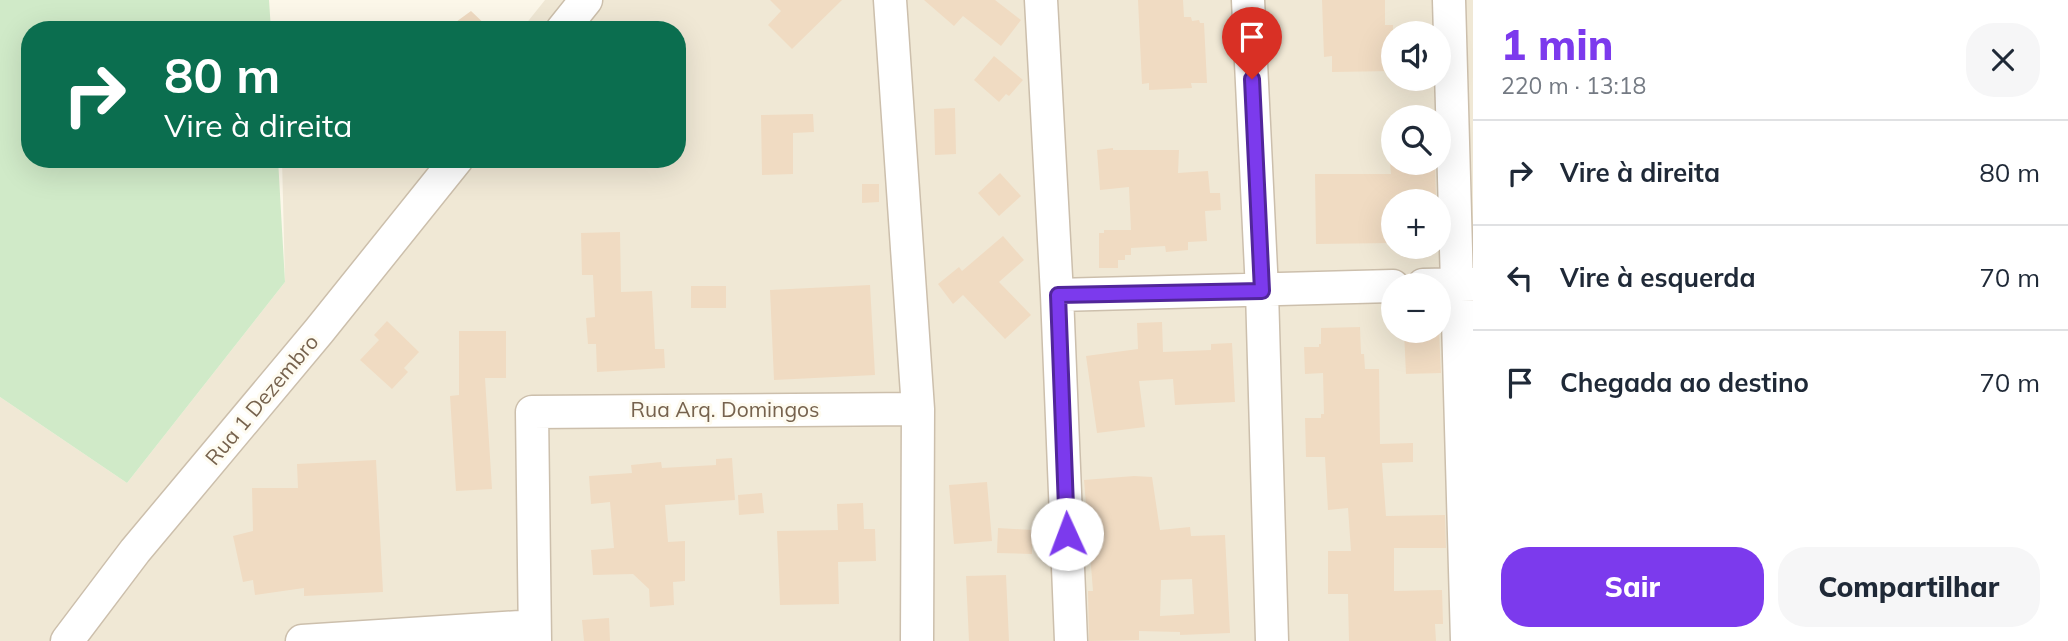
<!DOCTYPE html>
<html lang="pt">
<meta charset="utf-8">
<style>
body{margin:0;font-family:Mulish,sans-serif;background:#f6f6f7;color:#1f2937;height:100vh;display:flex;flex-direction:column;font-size:26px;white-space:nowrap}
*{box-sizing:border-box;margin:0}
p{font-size:23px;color:#747a83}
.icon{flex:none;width:38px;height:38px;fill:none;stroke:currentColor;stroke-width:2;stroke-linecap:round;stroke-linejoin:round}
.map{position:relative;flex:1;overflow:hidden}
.side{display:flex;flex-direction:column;background:#fff;width:595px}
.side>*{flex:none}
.banner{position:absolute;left:21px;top:21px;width:665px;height:147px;border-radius:28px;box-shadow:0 7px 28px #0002;background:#0b6e4f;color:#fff;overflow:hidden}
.controls{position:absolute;left:1381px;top:21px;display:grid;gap:14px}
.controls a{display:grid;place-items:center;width:70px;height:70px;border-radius:50%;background:#fff;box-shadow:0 7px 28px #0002;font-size:35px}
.pin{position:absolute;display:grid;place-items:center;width:60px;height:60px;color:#fff;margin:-72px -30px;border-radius:50% 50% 50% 0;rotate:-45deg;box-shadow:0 0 7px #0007}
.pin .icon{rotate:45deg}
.me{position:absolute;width:77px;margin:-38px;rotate:358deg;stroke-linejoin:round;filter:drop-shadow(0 0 5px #0008)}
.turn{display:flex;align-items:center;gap:24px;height:147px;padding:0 28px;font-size:32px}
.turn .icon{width:91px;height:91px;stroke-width:2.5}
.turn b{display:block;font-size:49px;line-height:60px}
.round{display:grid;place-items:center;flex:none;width:74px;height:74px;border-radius:28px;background:#f6f6f7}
.head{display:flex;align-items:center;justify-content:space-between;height:119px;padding:0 28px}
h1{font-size:42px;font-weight:800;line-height:52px;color:#7c3aed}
.cta{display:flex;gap:14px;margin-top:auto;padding:14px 28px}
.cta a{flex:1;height:80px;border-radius:28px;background:#7c3aed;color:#fff;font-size:28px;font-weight:800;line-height:80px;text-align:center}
.cta a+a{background:#f6f6f7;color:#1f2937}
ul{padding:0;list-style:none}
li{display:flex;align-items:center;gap:21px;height:105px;padding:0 28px;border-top:2px solid #e0e1e3}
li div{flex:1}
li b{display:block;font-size:26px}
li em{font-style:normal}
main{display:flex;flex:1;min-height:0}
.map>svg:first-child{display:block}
</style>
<main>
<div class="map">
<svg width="1473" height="641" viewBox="0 0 1473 641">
<rect width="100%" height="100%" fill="#fcf7e9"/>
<!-- residential -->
<path fill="#f0e8d5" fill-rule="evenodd" d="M 545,0 L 1473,0 L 1473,641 L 0,641 L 0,397 L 127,483 L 285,282 L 282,159 L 677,159 L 677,30 L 521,30 ZM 1393,33 L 1438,33 L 1438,79 L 1393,79 ZM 1393,117 L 1438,117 L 1438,163 L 1393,163 ZM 1393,201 L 1438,201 L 1438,247 L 1393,247 ZM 1393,285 L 1438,285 L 1438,331 L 1393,331 Z"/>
<!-- green -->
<path fill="#d0eac8" d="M 0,0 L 269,0 L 271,30 L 30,30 L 30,159 L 278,159 L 285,282 L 127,483 L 0,397 Z"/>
<!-- building -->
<path fill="#f0dbc2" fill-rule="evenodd" d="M 770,0 L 842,0 L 792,49 L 768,25 L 781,11 Z
M 924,0 L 995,0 L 1021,20 L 1001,46 L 963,16 L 954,26 Z
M 1138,0 L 1183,0 L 1184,17 L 1191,17 L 1192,21 L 1199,20 L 1200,23 L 1204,23 L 1207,83 L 1191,83 L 1192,88 L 1149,90 L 1149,83 L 1142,84 Z
M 1322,0 L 1385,0 L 1385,25 L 1393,25 L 1393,71 L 1332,72 L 1332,56 L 1324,57 Z
M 471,11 L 491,30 L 445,30 Z
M 994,56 L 1023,80 L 1009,96 L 1006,94 L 999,102 L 974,80 Z
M 955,108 L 956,154 L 935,155 L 934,109 Z
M 813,114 L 814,132 L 793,133 L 793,174 L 762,175 L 761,115 Z
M 1113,148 L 1113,150 L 1179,150 L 1178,173 L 1208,171 L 1210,193 L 1220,193 L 1221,210 L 1205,211 L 1207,241 L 1188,242 L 1188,250 L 1166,252 L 1165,246 L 1131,248 L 1131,255 L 1125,255 L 1125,260 L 1118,260 L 1118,268 L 1099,268 L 1099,233 L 1104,233 L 1104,230 L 1131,230 L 1129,187 L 1100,190 L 1097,150 Z
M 1390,163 L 1435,163 L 1436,201 L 1393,201 L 1393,243 L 1316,244 L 1315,174 L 1391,174 Z
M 1000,173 L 1021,196 L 999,216 L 978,193 Z
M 862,184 L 879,184 L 879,202 L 862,203 Z
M 620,232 L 621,292 L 652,291 L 655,349 L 664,349 L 665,368 L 597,372 L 596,344 L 588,344 L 586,318 L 595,317 L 593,275 L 582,275 L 581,233 Z
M 1003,236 L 1024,260 L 999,282 L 1031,315 L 1005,339 L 963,295 L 953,304 L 938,284 L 959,267 L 962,271 Z
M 870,285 L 875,375 L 774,380 L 770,290 Z
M 691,286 L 726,286 L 726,308 L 691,308 Z
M 387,321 L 419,352 L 404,368 L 408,372 L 392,389 L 360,360 L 379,340 L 374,335 Z
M 1162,322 L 1163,352 L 1211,350 L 1211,344 L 1232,343 L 1235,402 L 1175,405 L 1173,379 L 1139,381 L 1145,427 L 1097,433 L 1086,356 L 1138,349 L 1137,323 Z
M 1360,327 L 1361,354 L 1364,354 L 1365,369 L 1379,369 L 1380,444 L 1413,443 L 1413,462 L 1382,463 L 1386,516 L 1445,515 L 1446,548 L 1394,548 L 1394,591 L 1442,590 L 1443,624 L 1435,624 L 1436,641 L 1349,641 L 1348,594 L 1328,594 L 1328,551 L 1351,551 L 1348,508 L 1328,510 L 1325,457 L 1306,457 L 1305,418 L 1321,418 L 1321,414 L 1324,414 L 1323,373 L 1305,374 L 1304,347 L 1319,347 L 1319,344 L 1321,344 L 1321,328 Z
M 459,331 L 506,331 L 506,378 L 485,378 L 492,489 L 456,491 L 450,396 L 459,395 Z
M 1404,331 L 1439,331 L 1441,373 L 1406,374 Z
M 732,458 L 735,500 L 665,505 L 668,542 L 685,541 L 685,581 L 673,582 L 674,605 L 650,607 L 649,589 L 633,574 L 593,575 L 591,550 L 614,548 L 610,502 L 591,504 L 589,476 L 632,473 L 631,465 L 661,462 L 662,468 L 716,465 L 716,459 Z
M 376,460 L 383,592 L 304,596 L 304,588 L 255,595 L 253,580 L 243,582 L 233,536 L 253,531 L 252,488 L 298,488 L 297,464 Z
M 1134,476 L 1152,477 L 1160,530 L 1190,527 L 1191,536 L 1225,535 L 1230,633 L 1180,635 L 1180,632 L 1139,631 L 1139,640 L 1089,641 L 1088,591 L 1093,591 L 1084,480 ZM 1192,579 L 1194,614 L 1160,616 L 1161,580 Z
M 987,482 L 992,541 L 954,544 L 949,485 Z
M 762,493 L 764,513 L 739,515 L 738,495 Z
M 863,503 L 864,529 L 875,529 L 876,561 L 838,562 L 839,604 L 780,605 L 777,531 L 838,530 L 837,504 Z
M 998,528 L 1032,530 L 1032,554 L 997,553 Z
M 1006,575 L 1009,641 L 969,641 L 966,576 Z
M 609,618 L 610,641 L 584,641 L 582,620 Z"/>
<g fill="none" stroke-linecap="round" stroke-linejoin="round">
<!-- minor casing -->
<g stroke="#ccbfac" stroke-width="35">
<path id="minor" d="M 890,0 L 918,409 L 917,641
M 1041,0 L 1057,295 L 1071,641
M 1248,0 L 1262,291 L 1272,641
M 1449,0 L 1467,641
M 562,30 L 586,0
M 1423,285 L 1473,284
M 1057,295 L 1393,286
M 67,641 L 135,551 L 319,331 L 457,159
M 302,641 L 534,626
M 535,641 L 532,412 L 918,409"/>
</g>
<!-- minor -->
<use href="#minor" stroke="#fff" stroke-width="32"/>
</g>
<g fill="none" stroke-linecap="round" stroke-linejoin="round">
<!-- route casing -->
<g stroke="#51269a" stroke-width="18">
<path id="route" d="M 1067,534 L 1058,295 L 1262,291 L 1252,79"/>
</g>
<!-- route -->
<use href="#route" stroke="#7c3aed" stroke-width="12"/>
</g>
<g text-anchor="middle" stroke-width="6" stroke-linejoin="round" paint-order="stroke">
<!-- street labels -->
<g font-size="21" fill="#76624d" stroke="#fefbf0">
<text transform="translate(262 400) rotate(-50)" y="7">Rua 1 Dezembro</text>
<text x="725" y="417">Rua Arq. Domingos</text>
</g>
</g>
</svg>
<div class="controls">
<a><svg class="icon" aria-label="sound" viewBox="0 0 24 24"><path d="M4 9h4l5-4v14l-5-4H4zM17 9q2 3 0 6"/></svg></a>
<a><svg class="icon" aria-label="search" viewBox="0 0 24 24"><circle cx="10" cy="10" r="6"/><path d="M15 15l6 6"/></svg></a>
<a>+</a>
<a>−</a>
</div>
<div class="pin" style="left:1252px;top:79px;background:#d93025"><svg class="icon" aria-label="arrive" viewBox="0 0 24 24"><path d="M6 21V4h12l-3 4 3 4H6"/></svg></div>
<svg class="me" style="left:1067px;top:534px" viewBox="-20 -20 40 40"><circle r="19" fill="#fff"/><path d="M0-13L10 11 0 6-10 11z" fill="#7c3aed"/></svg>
<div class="banner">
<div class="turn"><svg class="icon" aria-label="right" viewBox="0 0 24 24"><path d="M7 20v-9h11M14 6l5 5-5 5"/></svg><div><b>80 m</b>Vire à direita</div></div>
</div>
</div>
<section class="side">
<div class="head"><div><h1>1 min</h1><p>220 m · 13:18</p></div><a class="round"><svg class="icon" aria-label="close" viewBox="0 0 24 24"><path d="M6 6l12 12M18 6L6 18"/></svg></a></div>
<ul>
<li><svg class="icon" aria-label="right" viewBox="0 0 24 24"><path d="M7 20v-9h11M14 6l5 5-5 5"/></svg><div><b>Vire à direita</b></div><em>80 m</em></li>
<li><svg class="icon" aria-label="left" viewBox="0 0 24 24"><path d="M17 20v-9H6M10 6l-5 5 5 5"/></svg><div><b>Vire à esquerda</b></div><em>70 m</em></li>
<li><svg class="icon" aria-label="arrive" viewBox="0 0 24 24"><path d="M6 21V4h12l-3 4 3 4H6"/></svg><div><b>Chegada ao destino</b></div><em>70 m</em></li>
</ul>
<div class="cta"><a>Sair</a><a>Compartilhar</a></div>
</section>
</main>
